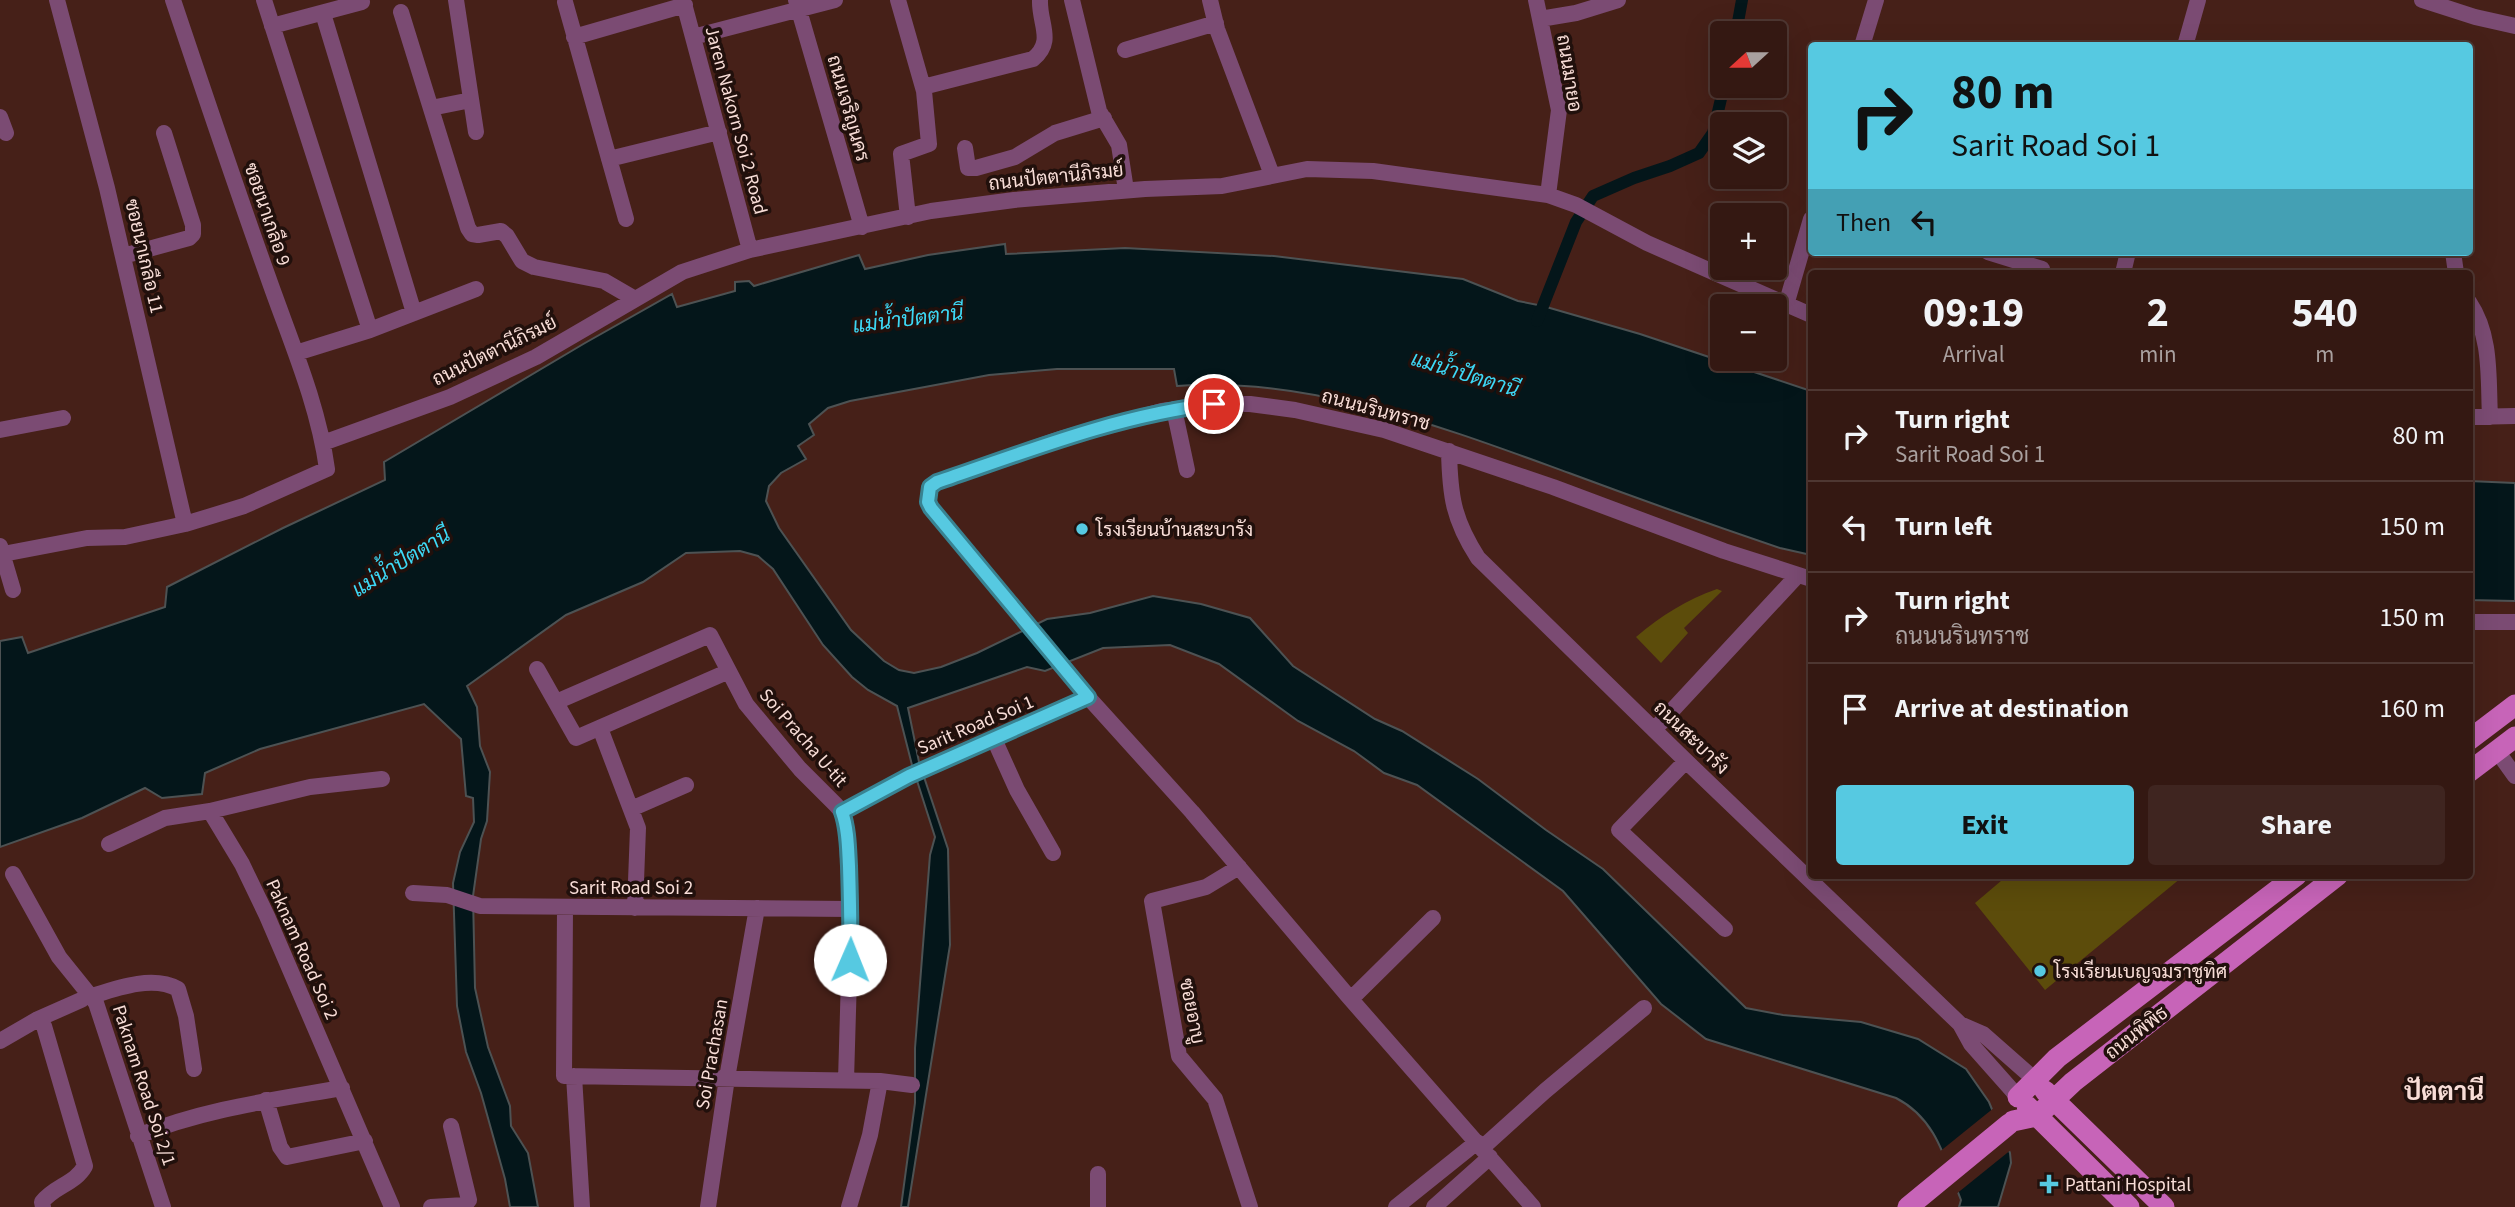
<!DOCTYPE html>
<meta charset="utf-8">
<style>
body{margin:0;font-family:"Source Sans 3",Sarabun,sans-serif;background:#3f2520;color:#f1f3f6;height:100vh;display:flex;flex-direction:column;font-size:26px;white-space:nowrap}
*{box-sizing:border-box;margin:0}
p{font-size:23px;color:#a9a09f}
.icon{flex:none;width:38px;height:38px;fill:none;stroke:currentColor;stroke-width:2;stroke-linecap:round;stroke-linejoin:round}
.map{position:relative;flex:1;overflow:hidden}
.details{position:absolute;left:1808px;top:270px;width:665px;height:609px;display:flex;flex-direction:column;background:#341812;border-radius:7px;box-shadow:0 7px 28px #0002,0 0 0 2px #4e3732}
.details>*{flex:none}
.hud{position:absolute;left:1808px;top:42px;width:665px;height:214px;border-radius:7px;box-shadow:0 7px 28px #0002,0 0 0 2px #4e3732;background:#56c9e1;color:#111;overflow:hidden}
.needle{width:46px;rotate:249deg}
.buttons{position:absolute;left:1710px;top:21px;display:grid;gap:14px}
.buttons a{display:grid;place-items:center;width:77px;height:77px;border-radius:7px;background:#341812;box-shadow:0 7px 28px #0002,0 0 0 2px #4e3732;font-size:35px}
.pin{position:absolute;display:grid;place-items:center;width:60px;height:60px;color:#fff;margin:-30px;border:4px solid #fff;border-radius:50%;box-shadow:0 2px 7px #0007}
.me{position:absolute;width:77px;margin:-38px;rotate:1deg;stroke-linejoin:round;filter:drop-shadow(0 0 5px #0008)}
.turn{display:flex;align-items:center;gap:24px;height:147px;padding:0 28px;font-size:32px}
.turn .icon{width:91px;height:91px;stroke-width:2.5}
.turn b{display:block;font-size:49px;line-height:60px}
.then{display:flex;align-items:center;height:66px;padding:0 28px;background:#0003;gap:14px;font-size:26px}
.eta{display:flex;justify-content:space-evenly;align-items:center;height:119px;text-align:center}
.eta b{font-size:42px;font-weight:700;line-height:49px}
.action{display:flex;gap:14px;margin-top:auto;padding:14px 28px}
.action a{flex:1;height:80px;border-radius:7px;background:#56c9e1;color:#111;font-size:28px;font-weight:700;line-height:80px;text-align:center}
.action a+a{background:#3f2520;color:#f1f3f6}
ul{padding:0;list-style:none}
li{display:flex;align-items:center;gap:21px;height:91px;padding:0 28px;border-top:2px solid #4e3732}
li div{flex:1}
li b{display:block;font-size:26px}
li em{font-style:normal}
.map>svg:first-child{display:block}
</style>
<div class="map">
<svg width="2515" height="1207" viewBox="0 0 2515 1207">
<rect width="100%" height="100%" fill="#462018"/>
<!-- green -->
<path fill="#5c4c0b" d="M 1717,589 L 1722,591 L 1684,628 L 1688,633 L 1661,663 L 1636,637 C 1662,615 1686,600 1717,589 Z
M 2008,875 L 2179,875 L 2181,878 L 2045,990 L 1975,903 Z"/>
<!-- water -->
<path fill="#04161a" stroke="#4d5253" stroke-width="2" d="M 1005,244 L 1006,254 L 1125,248 L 1274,256 L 1463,279 L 1518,301 L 1543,306 L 1640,334 L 1811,391 L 1811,555 L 1780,548 C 1709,524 1639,499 1569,473 C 1445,428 1310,376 1177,386 L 1174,369 L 1057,369 L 989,375 L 850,401 L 828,408 L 809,424 L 814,435 L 798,446 L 806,459 L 781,473 L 769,486 L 766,501 L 779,528 L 851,630 L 884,661 L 899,670 L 914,673 L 941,667 L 977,653 L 1047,619 L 1090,613 L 1153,596 L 1201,604 L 1250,618 L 1293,666 L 1375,719 L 1402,731 L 1478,779 L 1546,830 L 1603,869 L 1746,1008 L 1783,1015 L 1861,1022 L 1918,1039 L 1966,1069 L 1989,1102 L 2010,1153 L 2011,1163 L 1998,1207 L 1959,1207 L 1961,1200 C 1945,1160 1937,1119 1896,1098 L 1706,1039 L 1661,1004 L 1563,891 L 1417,785 L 1384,773 L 1354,751 L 1298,721 L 1219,664 L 1170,645 L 1103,648 L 1045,671 L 1027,667 L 908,708 L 919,762 L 948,849 L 950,945 L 908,1207 L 901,1207 L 915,1103 L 915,1048 L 930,855 L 935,837 L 912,765 L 897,706 L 868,690 L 852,677 L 823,645 L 773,569 L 758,556 L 740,551 L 686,553 L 643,582 L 566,615 L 467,686 L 477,707 L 480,746 L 490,772 L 487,821 L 481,839 L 473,896 L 475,988 L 488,1047 L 510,1106 L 511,1126 L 528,1153 L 538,1207 L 510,1207 L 505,1179 L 481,1093 L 466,1052 L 457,1006 L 453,883 L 460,852 L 474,822 L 473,798 L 466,796 L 461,739 L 424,704 L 260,749 L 205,773 L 202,794 L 162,798 L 145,788 L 82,818 L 0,847 L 0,641 L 22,637 L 28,653 L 165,607 L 167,587 L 283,528 L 385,480 L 384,462 L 585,343 L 672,294 L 677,307 L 735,291 L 735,282 L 749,281 L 754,286 L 859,255 L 865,269 L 928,255 Z
M 2469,481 L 2515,483 L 2515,601 L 2469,600 Z"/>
<!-- pier -->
<path fill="#462018" d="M 1995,1107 L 2012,1149 L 1955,1195 L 1938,1153 Z"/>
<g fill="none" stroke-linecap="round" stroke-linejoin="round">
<!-- canal -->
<path stroke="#04161a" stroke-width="12" d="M 1736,33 L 1742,0
M 1537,321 L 1576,222 L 1593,196 L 1634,178 L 1670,166 L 1699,153 L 1713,133 L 1724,86"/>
<!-- minor -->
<path stroke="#7b4b73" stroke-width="16" d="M 57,0 L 107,188 L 185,524
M 264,0 L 370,330
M 456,0 L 476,132
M 683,0 L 750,250
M 796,0 L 862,227
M 898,0 L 924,91 L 929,144 L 901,154 L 908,217
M 1072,0 L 1099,111 L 1119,145 L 1126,190
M 1210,0 L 1217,29 L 1272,175
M 1536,0 L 1559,110 L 1548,195
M 2422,0 L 2475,17 L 2515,26
M 565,2 L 626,219
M 401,12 L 468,228 L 472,234 L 478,235 L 501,231 L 507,236 L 522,261 L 534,267 L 604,281 L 635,299
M 1540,19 L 1576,13 L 1618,0
M 325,20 L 414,313
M 272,26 L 362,2 L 361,0
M 574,37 L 685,5
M 693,37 L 835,0
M 1862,46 L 1876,0
M 2185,46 L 2198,0
M 1125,50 L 1216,23
M 923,87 L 1033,59 C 1055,41 1039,24 1040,0
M 431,108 L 471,100
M 0,117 L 6,133
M 965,148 L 968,168 L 976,168 L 1015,157 L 1055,133 L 1104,118
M 609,159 L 719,132
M 1988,252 L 2042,269
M 2453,252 L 2456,273
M 123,256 L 189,238 L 193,234 L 193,225 L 164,133
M 2123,273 L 2128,252
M 2469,302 C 2492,336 2488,378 2490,417
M 1786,305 L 1811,219
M 296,353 L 370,330 L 476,289
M 1174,409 L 1187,470
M 2469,417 L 2515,416
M 0,430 L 63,418
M 323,443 L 450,397 L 536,357 L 682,272 L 750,250 L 931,211 L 1014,200 L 1145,189 L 1222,186 L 1307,169 L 1373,171 L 1548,195 L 1576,205 L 1647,243 L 1811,315
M 1449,451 C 1450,496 1453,519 1478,558 L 1686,761 L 1960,1024 L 1971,1044 L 2018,1097
M 0,546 L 13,590
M 3,554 L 87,538 L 125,537 L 185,524 L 244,506 L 327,469 C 318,403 290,340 268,277 C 235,185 204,92 173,0
M 2469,622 L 2515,622
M 537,669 L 576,738 L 727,672
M 556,702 L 710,635 L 746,704 L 800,769 L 836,805 L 842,812 L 846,825 L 851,909 L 846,1080
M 600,728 L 638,828 L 635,908
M 1654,730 L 1797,576
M 994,739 L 1017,790 L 1053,853
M 2497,751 L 2515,776
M 1686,761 L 1619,830 L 1725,929
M 631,809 L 686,785
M 210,811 L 310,787 L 382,779
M 842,812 L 909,776 L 1088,697
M 109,844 L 165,818 L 210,811 L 242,864 L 267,916 L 392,1207
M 1239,867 L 1206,887 L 1152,901 L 1179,1056 L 1215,1099 L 1250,1207
M 13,874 L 59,957 L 96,1003 L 163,1207
M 413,893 L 447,895 L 480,906 L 851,909
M 565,908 L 564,1076 L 880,1081 L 912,1085
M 92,996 C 117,988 153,975 178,989 L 186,1016 L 194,1069
M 1351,999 L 1433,918
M 1960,1024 L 1983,1034 L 2034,1079
M 0,1041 L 38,1019 L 81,1000
M 574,1076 L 582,1207
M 266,1100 L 280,1147 L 287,1157 L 365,1141
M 138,1136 C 203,1109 274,1100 342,1088
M 1482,1148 L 1545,1091 L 1644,1008
M 43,1207 L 42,1202 C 54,1186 75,1184 85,1166 L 44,1026
M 431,1207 L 465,1205 L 469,1200 L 451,1126
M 708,1207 L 727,1078 L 757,908
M 849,1207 L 870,1135 L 880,1081
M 1098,1207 L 1098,1174
M 1396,1207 L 1477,1142
M 1434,1207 L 1490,1157
M 1533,1207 L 1348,996 L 1192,812 L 1088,697 L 931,508 C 926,497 928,489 937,482 L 1060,439 L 1162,411 L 1215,404 L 1250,404 L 1295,410 L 1384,430 L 1553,487 L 1724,551 L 1811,579"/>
<!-- major -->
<path stroke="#c764b8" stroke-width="21" d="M 2469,740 L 2515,705
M 2469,772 L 2515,737
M 2045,1091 L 2164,1207
M 2018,1097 L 2057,1058 L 2297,875
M 2027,1106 L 2129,1207
M 2013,1121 L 2037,1116 L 2073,1082 L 2338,875
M 1908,1207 L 2009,1124"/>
</g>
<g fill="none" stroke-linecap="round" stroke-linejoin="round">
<!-- route casing -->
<g stroke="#388392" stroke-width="18">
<path id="route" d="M 850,960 C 851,929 850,898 849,866 C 848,848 848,829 842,812 L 909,776 L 1088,697 L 931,508 L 928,502 L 930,487 L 937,482 C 1028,451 1119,415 1214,404"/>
</g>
<!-- route -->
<use href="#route" stroke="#56c9e1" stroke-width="12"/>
</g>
<!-- markers -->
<g fill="#56c9e1" stroke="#21100c" stroke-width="2.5">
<circle cx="1082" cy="529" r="7"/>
<circle cx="2040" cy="971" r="7"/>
<path d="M2045.5 1173.5h7v7h7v7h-7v7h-7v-7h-7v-7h7z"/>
</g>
<g text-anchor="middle" stroke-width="7" stroke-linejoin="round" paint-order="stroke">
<!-- street labels -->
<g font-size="19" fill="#f8ddd7" stroke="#21100c">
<text transform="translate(1570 73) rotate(81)" y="7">ถนนมายอ</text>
<text transform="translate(849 108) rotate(74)" y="7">ถนนเจริญนคร</text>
<text transform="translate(737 120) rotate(75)" y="7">Jaren Nakorn Soi 2 Road</text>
<text transform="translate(1056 176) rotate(-6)" y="7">ถนนปัตตานีภิรมย์</text>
<text transform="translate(268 214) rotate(71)" y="7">ซอยนาเกลือ 9</text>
<text transform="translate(145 256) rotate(77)" y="7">ซอยนาเกลือ 11</text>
<text transform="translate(494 350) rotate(-26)" y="7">ถนนปัตตานีภิรมย์</text>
<text transform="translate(1376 409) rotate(15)" y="7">ถนนนรินทราช</text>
<text transform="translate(975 724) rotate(-23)" y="7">Sarit Road Soi 1</text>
<text transform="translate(804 737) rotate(49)" y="7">Soi Pracha U-tit</text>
<text transform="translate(1692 737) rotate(44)" y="7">ถนนสะบารัง</text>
<text x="631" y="894">Sarit Road Soi 2</text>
<text transform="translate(303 949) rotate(66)" y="7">Paknam Road Soi 2</text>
<text transform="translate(1193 1011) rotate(79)" y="7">ซอยอาบู</text>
<text transform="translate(2136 1032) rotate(-38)" y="7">ถนนพิพิธ</text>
<text transform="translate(711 1054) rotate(-80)" y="7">Soi Prachasan</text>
<text transform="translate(145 1085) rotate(72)" y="7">Paknam Road Soi 2/1</text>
</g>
<!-- poi labels -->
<g font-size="19" fill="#f8ddd7" stroke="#21100c" text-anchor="start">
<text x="1096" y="536">โรงเรียนบ้านสะบารัง</text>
<text x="2054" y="978">โรงเรียนเบญจมราชูทิศ</text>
<text x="2065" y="1191">Pattani Hospital</text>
</g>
<!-- water labels -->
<g font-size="21" font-style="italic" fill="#3dd8f5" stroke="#21100c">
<text transform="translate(908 319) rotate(-7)" y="7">แม่น้ำปัตตานี</text>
<text transform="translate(1465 374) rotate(17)" y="7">แม่น้ำปัตตานี</text>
<text transform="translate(401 562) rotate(-32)" y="7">แม่น้ำปัตตานี</text>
</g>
<!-- district labels -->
<g font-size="26" font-weight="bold" fill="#f8ddd7" stroke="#21100c">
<text x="2444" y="1100">ปัตตานี</text>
</g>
</g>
</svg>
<div class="buttons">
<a><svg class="needle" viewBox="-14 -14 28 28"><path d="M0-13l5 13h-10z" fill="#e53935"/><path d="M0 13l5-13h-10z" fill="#a9a09f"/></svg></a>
<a><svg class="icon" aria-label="layers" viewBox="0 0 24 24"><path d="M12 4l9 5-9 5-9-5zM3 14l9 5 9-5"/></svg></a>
<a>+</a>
<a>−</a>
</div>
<div class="pin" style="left:1214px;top:404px;background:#d93025"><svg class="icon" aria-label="arrive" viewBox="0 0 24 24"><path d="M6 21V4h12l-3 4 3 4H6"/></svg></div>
<svg class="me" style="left:850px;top:960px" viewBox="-20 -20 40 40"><circle r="19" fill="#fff"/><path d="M0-13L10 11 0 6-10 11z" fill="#56c9e1"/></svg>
<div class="hud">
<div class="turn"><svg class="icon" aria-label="right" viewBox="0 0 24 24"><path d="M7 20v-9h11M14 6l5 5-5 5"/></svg><div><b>80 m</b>Sarit Road Soi 1</div></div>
<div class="then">Then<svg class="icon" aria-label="left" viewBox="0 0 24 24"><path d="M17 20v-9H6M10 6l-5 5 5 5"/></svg></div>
</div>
<section class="details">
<div class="eta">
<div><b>09:19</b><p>Arrival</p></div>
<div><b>2</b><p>min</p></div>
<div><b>540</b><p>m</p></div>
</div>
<ul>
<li><svg class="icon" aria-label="right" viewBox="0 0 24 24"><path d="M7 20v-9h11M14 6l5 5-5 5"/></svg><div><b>Turn right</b><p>Sarit Road Soi 1</p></div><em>80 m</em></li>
<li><svg class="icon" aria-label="left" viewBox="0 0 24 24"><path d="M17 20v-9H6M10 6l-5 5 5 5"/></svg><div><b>Turn left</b></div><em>150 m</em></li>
<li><svg class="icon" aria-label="right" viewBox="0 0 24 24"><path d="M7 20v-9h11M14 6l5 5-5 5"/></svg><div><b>Turn right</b><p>ถนนนรินทราช</p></div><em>150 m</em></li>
<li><svg class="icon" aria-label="arrive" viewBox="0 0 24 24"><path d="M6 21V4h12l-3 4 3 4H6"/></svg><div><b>Arrive at destination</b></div><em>160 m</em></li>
</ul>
<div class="action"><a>Exit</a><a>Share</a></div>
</section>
</div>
